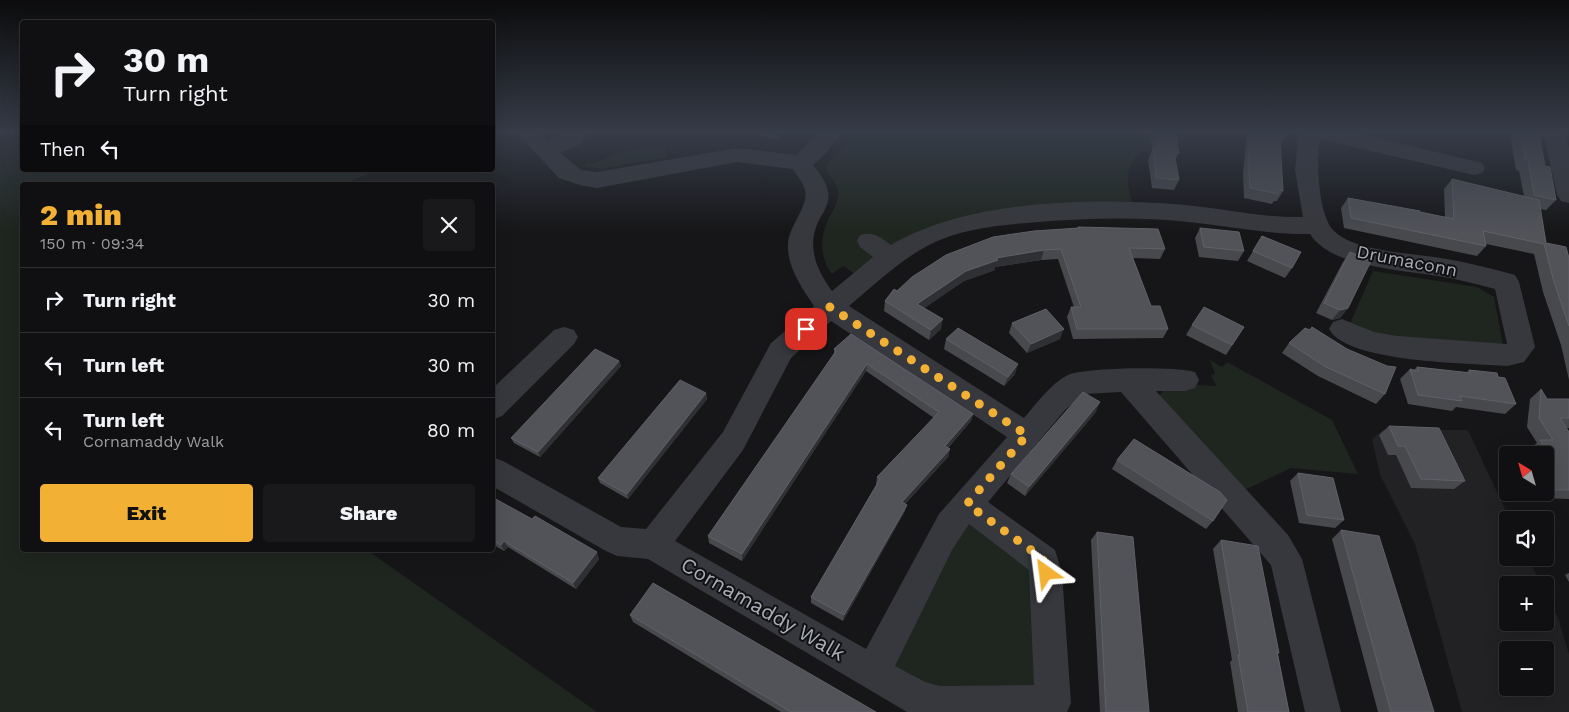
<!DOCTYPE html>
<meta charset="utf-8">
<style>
body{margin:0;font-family:"Work Sans",sans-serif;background:#19191b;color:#f1f3f6;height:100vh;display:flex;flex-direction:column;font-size:19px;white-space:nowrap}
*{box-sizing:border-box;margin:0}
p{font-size:16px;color:#9c9d9f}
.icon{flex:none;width:28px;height:28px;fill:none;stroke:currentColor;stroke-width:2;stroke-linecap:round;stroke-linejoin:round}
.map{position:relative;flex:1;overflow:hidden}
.details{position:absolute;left:20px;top:182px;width:475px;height:370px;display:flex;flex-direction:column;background:#101012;border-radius:5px;box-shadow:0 5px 20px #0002,0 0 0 1px #303032}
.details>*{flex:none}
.banner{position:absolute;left:20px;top:20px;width:475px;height:152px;border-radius:5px;box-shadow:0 5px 20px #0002,0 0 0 1px #303032;background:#101012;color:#f1f3f6;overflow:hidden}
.needle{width:32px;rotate:323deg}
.controls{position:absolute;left:1499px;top:446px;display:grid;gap:10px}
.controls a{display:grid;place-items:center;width:55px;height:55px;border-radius:5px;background:#101012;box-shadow:0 5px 20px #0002,0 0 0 1px #303032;font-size:25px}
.pin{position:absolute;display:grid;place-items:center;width:42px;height:42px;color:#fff;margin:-21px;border-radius:10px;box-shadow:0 2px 8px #0006}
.me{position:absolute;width:55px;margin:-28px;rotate:329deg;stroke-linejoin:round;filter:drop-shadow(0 0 4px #0008)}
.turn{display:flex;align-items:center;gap:18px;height:105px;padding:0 20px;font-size:22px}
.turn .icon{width:65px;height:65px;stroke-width:2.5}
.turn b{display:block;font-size:35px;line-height:42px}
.then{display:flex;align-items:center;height:48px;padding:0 20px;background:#0003;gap:10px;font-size:19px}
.round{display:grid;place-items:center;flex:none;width:52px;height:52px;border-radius:5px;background:#19191b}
.summary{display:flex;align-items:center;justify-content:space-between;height:85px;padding:0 20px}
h1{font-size:30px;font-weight:800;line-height:38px;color:#f2b134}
.button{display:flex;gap:10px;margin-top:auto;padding:10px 20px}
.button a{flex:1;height:58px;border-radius:5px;background:#f2b134;color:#111;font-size:20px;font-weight:800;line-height:58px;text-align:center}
.button a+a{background:#19191b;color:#f1f3f6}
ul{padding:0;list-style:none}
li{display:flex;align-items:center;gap:15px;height:65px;padding:0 20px;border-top:1px solid #303032}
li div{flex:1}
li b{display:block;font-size:19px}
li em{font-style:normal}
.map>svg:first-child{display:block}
</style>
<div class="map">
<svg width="1569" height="712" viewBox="0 0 1569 712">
<rect width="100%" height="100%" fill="#161618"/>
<!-- built -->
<path fill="#222225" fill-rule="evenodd" d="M 1383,430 L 1468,430 L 1510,520 L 1508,520 L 1508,558 L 1528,558 L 1542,585 L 1508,585 L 1508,622 L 1545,622 L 1545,592 L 1558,618 L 1569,654 L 1569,712 L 1462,712 L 1415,544 L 1380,475 L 1372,439 ZM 1508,650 L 1545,650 L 1545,688 L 1508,688 Z"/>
<!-- green -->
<path fill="#1e261f" d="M 0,132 L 22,132 L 22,170 L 379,170 L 340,185 L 22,185 L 22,550 L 367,550 L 597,712 L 0,712 Z
M 852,132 L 1191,132 L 1180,143 L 1169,142 L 1169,145 L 1151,143 L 1151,151 L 1148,153 L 1143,151 C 1124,164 1126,181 1132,202 L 1083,202 L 1021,208 L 873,257 L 855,274 L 843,266 L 832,274 C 819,258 820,235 829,218 C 833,210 838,203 838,193 C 838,181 827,176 825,166 L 840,151 Z
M 664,144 L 668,157 L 602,169 L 581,166 L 589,162 L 592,164 C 614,154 639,148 664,144 Z
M 1373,271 L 1477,287 L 1494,297 L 1503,346 L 1374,337 L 1349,326 Z
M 1210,360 L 1222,367 L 1227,362 L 1332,420 L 1358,474 L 1291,468 L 1240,492 L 1159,396 C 1169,379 1198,386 1216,386 L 1211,375 L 1215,374 Z
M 970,522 L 1030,560 L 1040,685 L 933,692 L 893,668 L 954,538 Z"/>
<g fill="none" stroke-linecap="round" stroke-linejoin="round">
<!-- minor -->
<path fill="#37383d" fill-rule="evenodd" d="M 516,132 L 540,132 L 548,141 L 566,132 L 592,132 L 580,144 L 560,153 L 581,170 L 597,172 L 737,148 L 796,155 L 819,132 L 842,132 L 825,154 L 813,165 C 819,173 827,182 828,192 C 830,201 825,210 820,218 C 806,244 815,268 832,291 L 873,257 L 860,247 L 857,241 L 860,235 C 874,231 880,237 891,245 C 967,200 1087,198 1174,204 C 1217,207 1261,218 1303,217 L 1295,170 L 1299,132 L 1352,132 L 1482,163 L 1485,168 L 1482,173 L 1474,175 L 1320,139 C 1316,160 1318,216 1334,231 C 1356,252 1411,253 1441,258 C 1465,262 1491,268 1515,275 L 1519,282 L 1535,347 L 1524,362 L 1507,366 C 1469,363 1347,363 1329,329 L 1333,322 L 1342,319 L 1374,332 L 1397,336 L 1507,344 L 1495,289 C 1476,284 1457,279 1438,276 C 1403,270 1330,267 1310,234 C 1270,235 1230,226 1189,222 C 1139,217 1088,218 1038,222 C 1001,225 960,228 927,246 C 898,262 874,285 849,306 L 1024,418 C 1037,403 1051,383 1068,375 C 1084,367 1178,366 1195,372 L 1199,380 L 1195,388 L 1185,391 L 1156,391 L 1288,535 L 1302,559 L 1341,712 L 1305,712 L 1271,565 L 1121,392 L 1084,394 L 1065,410 L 988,502 L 1055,550 L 1062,573 L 1071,703 L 1067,712 L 907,712 L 648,559 L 617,556 L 606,551 L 492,486 L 492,457 L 503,461 L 621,527 L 646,529 L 723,432 L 771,343 L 814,306 C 802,288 787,267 788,245 C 788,226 809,207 805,190 C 803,182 797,176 793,169 L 737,162 L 597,188 L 580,185 L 559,178 ZM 831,321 L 1007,437 L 939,514 L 866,649 L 675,541 L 743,450 L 791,358 ZM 969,524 L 1029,570 L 1034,685 L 940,686 L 925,682 L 895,666 L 952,550 Z
M 1543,132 L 1565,132 L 1569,148 L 1569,203 L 1561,201 L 1557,195 Z
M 564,327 L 574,330 L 578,337 L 574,344 L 502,416 L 492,420 L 492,389 L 554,330 Z"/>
</g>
<!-- wall -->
<path fill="#47494d" d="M 761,132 L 785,132 L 778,140 L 761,135 Z
M 1150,132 L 1171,132 L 1179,153 L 1175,160 L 1179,180 L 1174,190 L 1152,188 L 1148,160 L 1152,150 Z
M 1247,132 L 1291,132 L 1280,145 L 1283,191 L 1277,201 L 1274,201 L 1272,204 L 1244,198 L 1243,173 Z
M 1517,132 L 1533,132 L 1545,166 L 1556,200 L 1546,210 L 1540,209 L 1546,243 L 1569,258 L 1569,380 L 1561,345 L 1543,292 L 1534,254 L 1486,244 L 1486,246 L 1477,256 L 1344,228 L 1341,208 L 1348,198 L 1445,218 L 1444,189 L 1452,179 L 1524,196 L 1519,171 L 1516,170 L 1511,140 Z
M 1078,227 L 1165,249 L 1160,259 L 1133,258 L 1151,306 L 1168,329 L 1163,338 L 1073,339 L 1067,317 L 1071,307 L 1074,307 L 1058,259 L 1041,260 L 995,267 L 995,270 L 964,281 L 924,308 L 941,329 L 929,340 L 884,311 L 885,301 L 897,291 L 1077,228 Z
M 1200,228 L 1244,251 L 1238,261 L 1199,257 L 1195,238 Z
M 1262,236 L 1292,268 L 1285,278 L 1247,261 Z
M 1350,252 L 1348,308 L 1340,318 L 1332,320 L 1316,313 L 1343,262 Z
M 1012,323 L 1060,339 L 1027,353 L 1009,333 Z
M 1192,325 L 1244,327 L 1226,355 L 1186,335 Z
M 1312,327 L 1385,394 L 1376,404 L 1318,376 L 1282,353 L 1289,343 L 1309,330 Z
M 851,334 L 973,414 L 971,421 L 948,448 L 950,449 L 948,457 L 905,504 L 905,511 L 843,621 L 811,603 L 811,597 L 877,484 L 876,484 L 877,477 L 934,418 L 866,371 L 742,561 L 709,543 L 708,536 L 834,355 L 834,349 Z
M 946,339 L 1015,374 L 1004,386 L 944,349 Z
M 619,361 L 621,366 L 540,457 L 514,443 L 511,438 Z
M 1417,367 L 1466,373 L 1469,370 L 1498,377 L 1516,404 L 1505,414 L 1456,407 L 1452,411 L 1408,404 L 1400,379 L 1410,369 L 1414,370 Z
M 1541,389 L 1547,399 L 1569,399 L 1569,428 L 1566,428 L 1569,432 L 1569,499 L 1543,498 L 1539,492 L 1545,492 L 1545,455 L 1531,455 L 1528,450 L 1537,443 L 1527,427 L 1530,399 Z
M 706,393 L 707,399 L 628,499 L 600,483 L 598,478 Z
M 1096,412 L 1025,496 L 1007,483 L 1011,474 Z
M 1389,426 L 1465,481 L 1454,489 L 1411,488 L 1396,455 L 1388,455 L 1379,435 Z
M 1117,460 L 1213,521 L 1206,529 L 1112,469 Z
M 1298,473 L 1344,520 L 1335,528 L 1299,523 L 1290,481 Z
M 492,497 L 599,559 L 576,589 L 508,547 L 504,551 L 492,544 Z
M 1341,530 L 1434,712 L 1378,712 L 1332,539 Z
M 1097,532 L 1149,712 L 1100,712 L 1091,540 Z
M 1221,540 L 1279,653 L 1278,654 L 1289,712 L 1238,712 L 1230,662 L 1232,660 L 1213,549 Z
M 1569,573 L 1569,582 L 1565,575 Z
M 630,615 L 876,712 L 781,712 L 633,622 Z"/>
<!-- shaded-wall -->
<path fill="#2f3033" d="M 778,132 L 785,132 L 778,140 Z
M 1288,132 L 1291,132 L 1274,152 L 1280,141 Z
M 1044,250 L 1041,260 L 995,267 L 995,270 L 964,281 L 916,314 L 917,304 L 966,271 L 996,258 Z
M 1348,308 L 1340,318 L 1332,320 L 1340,310 Z
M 943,319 L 941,329 L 929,340 L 931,330 Z
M 1064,329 L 1060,339 L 1027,353 L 1031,344 Z
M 619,361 L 621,366 L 540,457 L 538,452 Z
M 867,364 L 866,371 L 742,561 L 742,554 Z
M 1018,364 L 1015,374 L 1004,386 L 1008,377 Z
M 706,393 L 707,399 L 628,499 L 627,494 Z
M 1100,402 L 1096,412 L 1025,496 L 1029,487 Z
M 973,414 L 971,421 L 943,453 L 945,446 Z
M 950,449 L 948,457 L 900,509 L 902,502 Z
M 907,505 L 905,511 L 843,621 L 844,615 Z
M 504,541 L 508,547 L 504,551 L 501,545 Z
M 597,552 L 599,559 L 576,589 L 573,583 Z"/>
<!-- building -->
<path fill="#525359" stroke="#5f6168" d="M 1156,132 L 1171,132 L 1171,135 L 1176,136 L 1179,153 L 1174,152 L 1179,180 L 1156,178 L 1153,150 L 1158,150 Z
M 1251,132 L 1288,132 L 1280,141 L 1283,191 L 1279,190 L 1278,194 L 1250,188 L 1248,163 Z
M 1520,132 L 1533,132 L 1539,134 L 1545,166 L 1550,167 L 1556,200 L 1534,195 L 1528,160 L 1525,159 Z
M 1452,179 L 1539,200 L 1546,243 L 1566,247 L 1569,258 L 1569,326 L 1554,282 L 1544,244 L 1483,231 L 1486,246 L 1351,218 L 1348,198 L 1420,211 L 1420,212 L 1454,219 Z
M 1078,227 L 1158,229 L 1165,249 L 1129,248 L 1151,306 L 1160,306 L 1168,329 L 1077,329 L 1071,307 L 1081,307 L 1061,249 L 1044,250 L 996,258 L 998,260 L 966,271 L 917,304 L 943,319 L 931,330 L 885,301 L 894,289 L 897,291 L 912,277 L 946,255 L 993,237 L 1034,231 L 1079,228 Z
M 1200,228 L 1239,232 L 1244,251 L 1204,247 Z
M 1262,236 L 1301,252 L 1292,268 L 1253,251 Z
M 1350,252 L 1371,261 L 1348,308 L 1340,310 L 1324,303 Z
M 1204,307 L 1244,327 L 1232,345 L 1192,325 Z
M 1046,309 L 1064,329 L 1031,344 L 1012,323 Z
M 1312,327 L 1347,349 L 1387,366 L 1396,367 L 1385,394 L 1326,367 L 1289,343 L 1305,328 L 1310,330 Z
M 958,328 L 1018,364 L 1008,377 L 946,339 Z
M 851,334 L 973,414 L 945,446 L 950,449 L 902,502 L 907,505 L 844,615 L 811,597 L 880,479 L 877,477 L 939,412 L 867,364 L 742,554 L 708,536 L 836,351 L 834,349 Z
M 595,349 L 619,361 L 538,452 L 511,438 Z
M 1417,367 L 1471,373 L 1469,370 L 1497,373 L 1498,377 L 1505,378 L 1516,404 L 1460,396 L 1462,401 L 1418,395 L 1410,369 L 1418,371 Z
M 680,380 L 706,393 L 627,494 L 598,478 Z
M 1541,389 L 1547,399 L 1569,399 L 1569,418 L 1560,418 L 1569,432 L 1569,490 L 1555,490 L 1545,473 L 1545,455 L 1534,455 L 1533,453 L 1548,453 L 1540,440 L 1553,440 L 1539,418 Z
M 1083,392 L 1100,402 L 1029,487 L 1011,474 Z
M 1389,426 L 1439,428 L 1465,481 L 1421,479 L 1405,446 L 1398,446 Z
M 1134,439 L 1220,492 L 1227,500 L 1213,521 L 1117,460 Z
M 1298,473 L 1333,478 L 1344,520 L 1307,515 Z
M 492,497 L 532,519 L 535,516 L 597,552 L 573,583 L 504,541 L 501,545 L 492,540 Z
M 1341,530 L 1379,536 L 1434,712 L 1391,712 Z
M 1097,532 L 1133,537 L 1149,712 L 1106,712 Z
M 1221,540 L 1258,546 L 1279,653 L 1277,652 L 1289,712 L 1248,712 L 1238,655 L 1240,655 Z
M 653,583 L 876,712 L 791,712 L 630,615 Z"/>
<!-- sky -->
<linearGradient id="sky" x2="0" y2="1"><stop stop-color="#0c0c0d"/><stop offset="0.57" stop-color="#363c48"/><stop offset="1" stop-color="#363c48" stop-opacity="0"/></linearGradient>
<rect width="1569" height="232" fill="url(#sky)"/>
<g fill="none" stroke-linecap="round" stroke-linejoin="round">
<!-- route -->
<path stroke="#f2b134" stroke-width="9" stroke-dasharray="0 16.2" d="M 806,329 L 830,307 L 1027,435 L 967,504 L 1038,555 L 1043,560 L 1046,573"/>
</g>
<g text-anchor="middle" stroke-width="4" stroke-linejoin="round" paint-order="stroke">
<!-- street labels -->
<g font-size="18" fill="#a8adb8" stroke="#111113">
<text transform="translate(1407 261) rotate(11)" y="6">Drumaconn</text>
</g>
<!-- near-street labels -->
<g font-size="21" fill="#a8adb8" stroke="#111113">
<text transform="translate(763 609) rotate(30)" y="7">Cornamaddy Walk</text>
</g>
</g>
</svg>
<div class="controls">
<a><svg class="needle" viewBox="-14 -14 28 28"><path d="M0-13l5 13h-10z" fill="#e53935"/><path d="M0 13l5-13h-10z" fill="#9c9d9f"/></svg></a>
<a><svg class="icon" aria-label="sound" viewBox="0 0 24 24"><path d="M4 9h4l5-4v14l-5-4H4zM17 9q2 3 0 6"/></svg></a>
<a>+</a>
<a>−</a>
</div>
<div class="pin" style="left:806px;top:329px;background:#d93025"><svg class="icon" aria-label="arrive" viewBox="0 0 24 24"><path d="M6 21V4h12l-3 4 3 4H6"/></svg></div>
<svg class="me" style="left:1046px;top:573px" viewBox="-20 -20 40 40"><path d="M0-17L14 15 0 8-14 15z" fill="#f2b134" stroke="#fff" stroke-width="4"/></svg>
<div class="banner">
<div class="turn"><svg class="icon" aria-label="right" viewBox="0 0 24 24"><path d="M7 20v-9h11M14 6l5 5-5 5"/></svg><div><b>30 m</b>Turn right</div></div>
<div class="then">Then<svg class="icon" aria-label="left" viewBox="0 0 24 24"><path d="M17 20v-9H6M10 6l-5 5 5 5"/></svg></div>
</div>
<section class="details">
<div class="summary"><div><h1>2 min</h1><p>150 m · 09:34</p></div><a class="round"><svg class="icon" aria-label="close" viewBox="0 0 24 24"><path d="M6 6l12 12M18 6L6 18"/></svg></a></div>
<ul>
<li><svg class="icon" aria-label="right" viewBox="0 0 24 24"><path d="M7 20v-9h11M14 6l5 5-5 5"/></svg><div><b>Turn right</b></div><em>30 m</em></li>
<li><svg class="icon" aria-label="left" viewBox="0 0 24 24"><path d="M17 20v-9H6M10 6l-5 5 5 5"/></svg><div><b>Turn left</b></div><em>30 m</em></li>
<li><svg class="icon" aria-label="left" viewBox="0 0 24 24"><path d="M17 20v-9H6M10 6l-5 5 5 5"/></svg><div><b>Turn left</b><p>Cornamaddy Walk</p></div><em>80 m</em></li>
</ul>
<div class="button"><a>Exit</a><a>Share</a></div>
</section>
</div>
